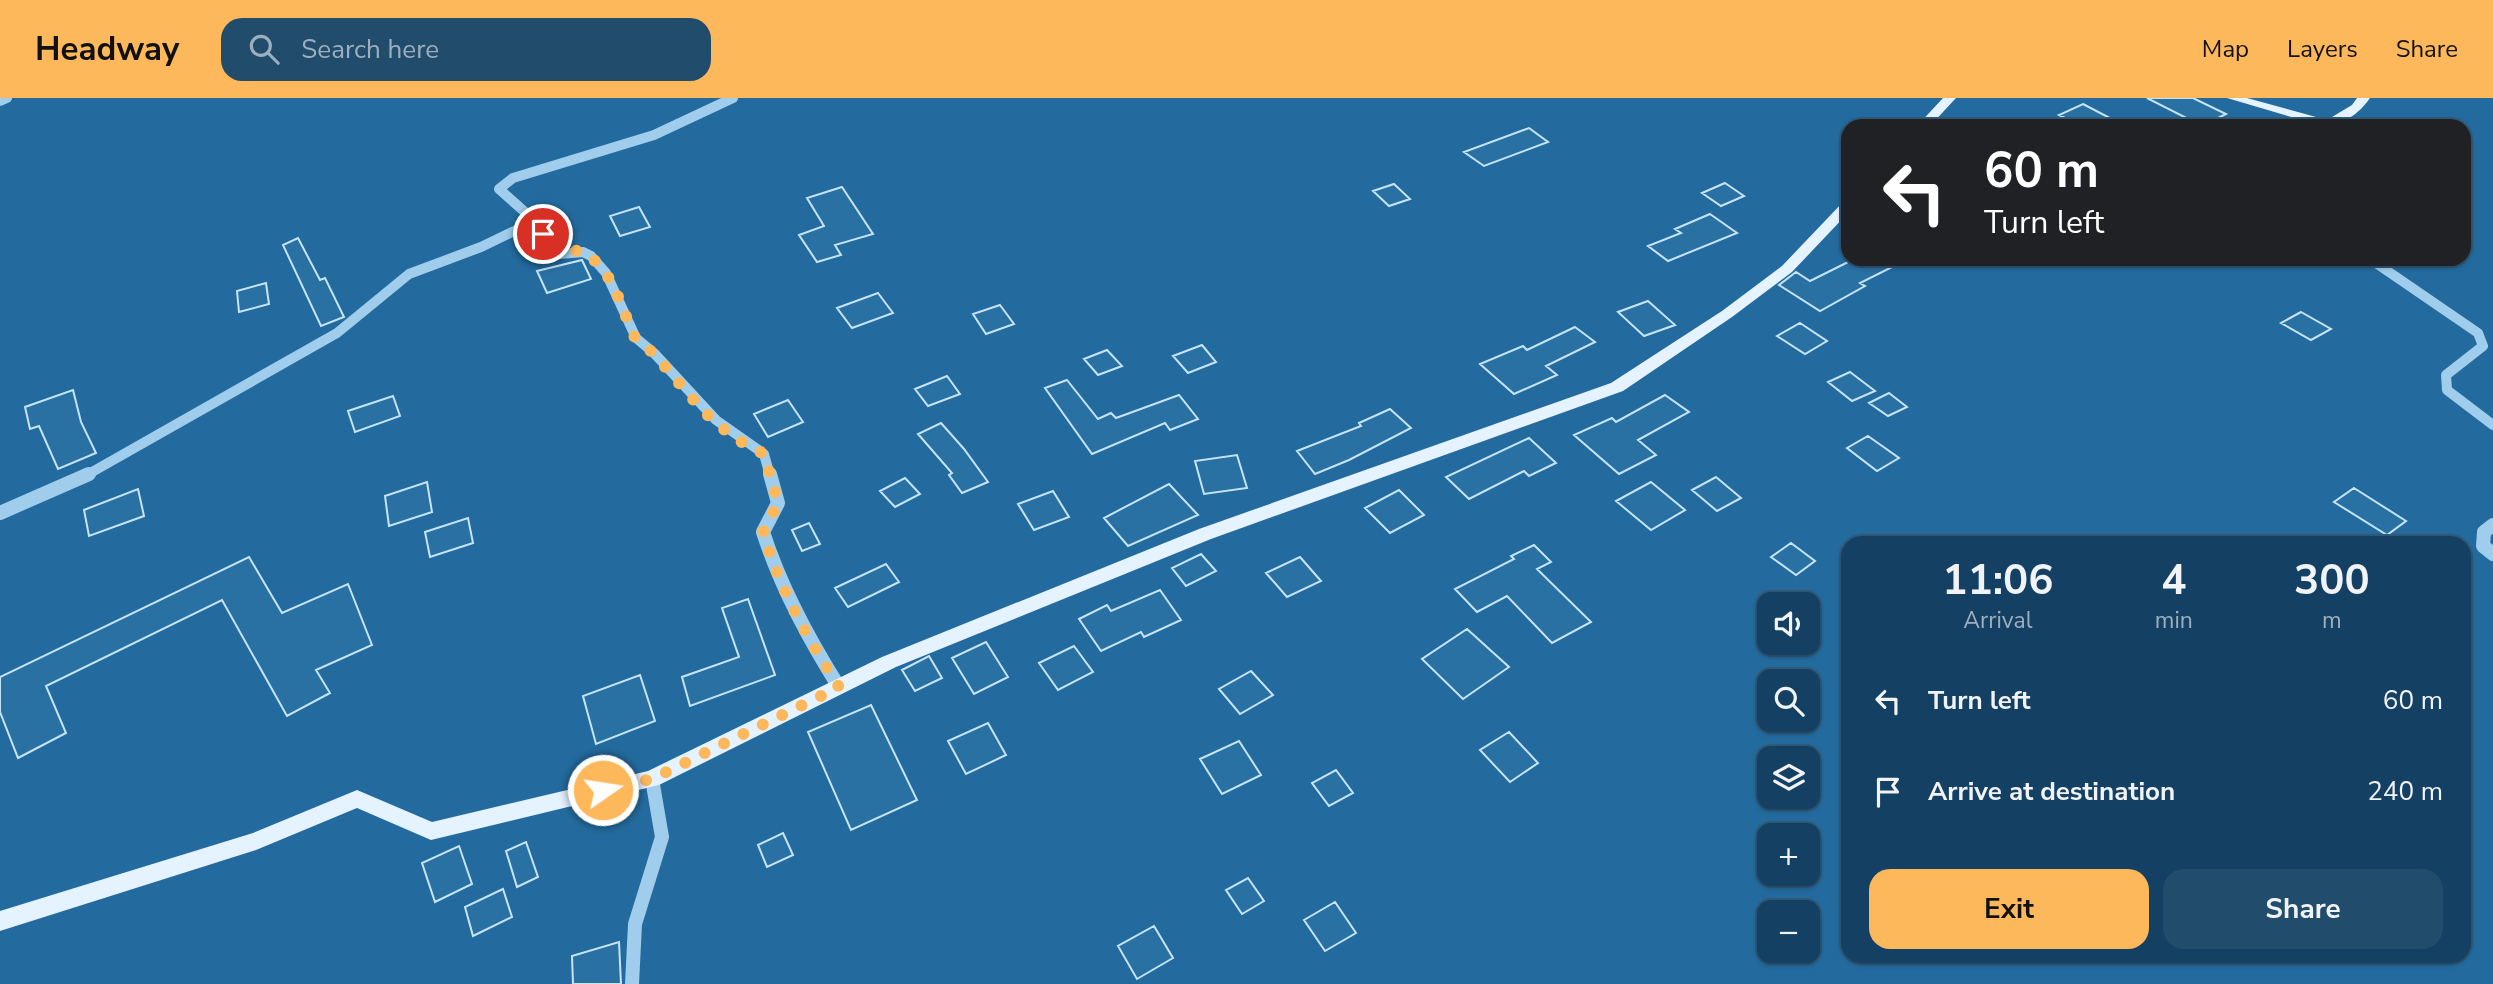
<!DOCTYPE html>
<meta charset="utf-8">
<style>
body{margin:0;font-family:"Nunito Sans",sans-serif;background:#214c6c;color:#f1f3f6;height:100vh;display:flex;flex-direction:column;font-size:26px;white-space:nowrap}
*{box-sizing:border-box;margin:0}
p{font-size:23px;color:#9dafbe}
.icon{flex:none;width:38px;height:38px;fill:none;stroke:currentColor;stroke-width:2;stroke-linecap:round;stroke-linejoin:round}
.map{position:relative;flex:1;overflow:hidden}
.details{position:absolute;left:1841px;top:438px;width:630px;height:427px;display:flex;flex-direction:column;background:#144163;border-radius:21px;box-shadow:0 2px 5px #0004,0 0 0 2px #335a78}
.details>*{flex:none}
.guide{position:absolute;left:1841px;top:21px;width:630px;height:147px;border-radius:21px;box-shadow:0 2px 5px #0004,0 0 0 2px #335a78;background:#202124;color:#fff;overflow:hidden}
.controls{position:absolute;left:1757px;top:494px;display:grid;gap:14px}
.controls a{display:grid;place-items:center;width:63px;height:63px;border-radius:14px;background:#144163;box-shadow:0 2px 5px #0004,0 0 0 2px #335a78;font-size:35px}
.pin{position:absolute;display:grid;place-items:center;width:60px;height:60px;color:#fff;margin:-30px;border:4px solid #fff;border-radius:50%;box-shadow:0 2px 7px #0007}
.me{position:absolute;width:77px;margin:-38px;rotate:77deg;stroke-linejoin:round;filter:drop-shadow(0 0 5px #0008)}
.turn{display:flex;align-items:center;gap:24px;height:147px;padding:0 28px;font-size:32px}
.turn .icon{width:91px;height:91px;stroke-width:2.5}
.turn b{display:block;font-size:49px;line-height:60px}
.eta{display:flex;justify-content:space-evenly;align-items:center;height:119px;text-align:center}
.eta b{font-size:42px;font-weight:700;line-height:49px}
.primary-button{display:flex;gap:14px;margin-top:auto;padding:14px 28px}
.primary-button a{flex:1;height:80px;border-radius:21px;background:#feb85c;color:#111;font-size:28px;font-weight:700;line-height:80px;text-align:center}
.primary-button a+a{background:#214c6c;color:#f1f3f6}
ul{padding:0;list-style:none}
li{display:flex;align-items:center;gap:21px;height:91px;padding:0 28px}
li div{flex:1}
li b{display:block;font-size:26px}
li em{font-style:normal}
header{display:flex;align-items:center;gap:42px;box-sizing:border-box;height:98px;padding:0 35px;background:#feb85c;color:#111}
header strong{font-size:33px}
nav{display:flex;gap:38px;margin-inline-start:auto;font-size:24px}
.search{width:490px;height:63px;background:#214c6c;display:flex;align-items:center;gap:18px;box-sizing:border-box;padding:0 24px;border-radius:21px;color:#9dafbe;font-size:26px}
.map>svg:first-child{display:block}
</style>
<header>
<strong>Headway</strong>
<div class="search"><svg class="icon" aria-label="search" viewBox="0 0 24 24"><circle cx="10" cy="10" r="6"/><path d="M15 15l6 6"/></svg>Search here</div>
<nav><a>Map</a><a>Layers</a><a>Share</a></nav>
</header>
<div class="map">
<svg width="2493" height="886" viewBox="0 0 2493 886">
<rect width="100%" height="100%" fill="#1a5784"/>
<!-- green -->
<path fill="#236b9e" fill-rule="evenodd" d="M 0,0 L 2493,0 L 2493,886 L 0,886 ZM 1848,28 L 2464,28 L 2464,161 L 1848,161 ZM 1848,444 L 2464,444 L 2464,858 L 1848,858 ZM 1769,506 L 1808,506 L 1808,544 L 1769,544 ZM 1769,583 L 1808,583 L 1808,621 L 1769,621 ZM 1769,660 L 1808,660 L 1808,698 L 1769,698 ZM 1769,737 L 1808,737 L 1808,775 L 1769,775 ZM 1769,814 L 1808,814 L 1808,852 L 1769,852 Z"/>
<!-- building -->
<path fill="#2970a3" stroke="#c5e4f9" stroke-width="2" d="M 2147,0 L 2193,0 L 2226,16 L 2202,28 Z
M 2083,6 L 2108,19 L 2081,28 L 2059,17 Z
M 1529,30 L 1548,44 L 1484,68 L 1464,54 Z
M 1725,85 L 1744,98 L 1721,108 L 1702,95 Z
M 1394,86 L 1410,101 L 1389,108 L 1373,93 Z
M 842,89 L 873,136 L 835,147 L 841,157 L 817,164 L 799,137 L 824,128 L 807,100 Z
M 639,109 L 650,129 L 620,138 L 610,118 Z
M 1710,116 L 1737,135 L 1668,163 L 1648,148 L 1681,135 L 1675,131 Z
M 298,140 L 320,182 L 325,180 L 344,219 L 321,228 L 283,147 Z
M 1854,161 L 1908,161 L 1860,185 L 1865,188 L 1820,213 L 1779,187 L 1796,174 L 1810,183 Z
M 582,162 L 591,181 L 547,195 L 537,173 Z
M 266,185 L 269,206 L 239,214 L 237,193 Z
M 878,195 L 893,215 L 852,230 L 837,210 Z
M 1648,203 L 1675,227 L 1644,238 L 1618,214 Z
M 1000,207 L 1014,226 L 986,236 L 973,216 Z
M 2301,214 L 2331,231 L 2311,242 L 2281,225 Z
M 1800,225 L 1827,243 L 1805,256 L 1777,238 Z
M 1575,229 L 1595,244 L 1546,268 L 1557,277 L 1514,296 L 1480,266 L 1523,248 L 1527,252 Z
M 1202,247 L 1216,264 L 1188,275 L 1173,258 Z
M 1107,252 L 1122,268 L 1098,277 L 1084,261 Z
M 1850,274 L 1875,293 L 1852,303 L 1828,284 Z
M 947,278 L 960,296 L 928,308 L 915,291 Z
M 1067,282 L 1098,321 L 1111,315 L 1116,320 L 1179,297 L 1198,321 L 1170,332 L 1165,325 L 1092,356 L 1045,290 Z
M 73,292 L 81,324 L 96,355 L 58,371 L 39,328 L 30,331 L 25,309 Z
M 1889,295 L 1907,309 L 1888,318 L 1869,305 Z
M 1665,297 L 1689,314 L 1638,342 L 1656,357 L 1619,376 L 1574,337 L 1612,320 L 1616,324 Z
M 393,298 L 400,318 L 355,334 L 348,313 Z
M 788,302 L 803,324 L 768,339 L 754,316 Z
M 1390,311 L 1411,330 L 1349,362 L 1315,376 L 1297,353 L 1361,328 L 1359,325 Z
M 941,325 L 964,351 L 988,384 L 962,395 L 949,377 L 952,375 L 918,336 Z
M 1868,338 L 1899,360 L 1877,373 L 1847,350 Z
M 1529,340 L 1556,365 L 1529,378 L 1524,373 L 1469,401 L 1446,379 Z
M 1237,357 L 1247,390 L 1204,396 L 1195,363 Z
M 1716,379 L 1741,400 L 1717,413 L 1692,392 Z
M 905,380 L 920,396 L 895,409 L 880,393 Z
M 427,384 L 432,414 L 389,428 L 385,398 Z
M 1651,384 L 1685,412 L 1651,432 L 1616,403 Z
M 1169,386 L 1198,417 L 1128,448 L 1104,420 Z
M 2354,390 L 2406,423 L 2387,437 L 2334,404 Z
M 138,391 L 144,418 L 89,438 L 84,412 Z
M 1399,392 L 1424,417 L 1390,435 L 1365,410 Z
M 1053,393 L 1069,419 L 1034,432 L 1018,406 Z
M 468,420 L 473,445 L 430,459 L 425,434 Z
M 809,425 L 820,446 L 802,453 L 792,432 Z
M 1791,445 L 1815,463 L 1796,477 L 1771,459 Z
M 1534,447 L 1551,464 L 1537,471 L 1591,524 L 1552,545 L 1507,498 L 1477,514 L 1455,491 L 1514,461 L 1511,458 Z
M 1201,456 L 1216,473 L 1186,488 L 1172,470 Z
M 249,459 L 282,515 L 348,486 L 372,547 L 316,572 L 330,595 L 287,618 L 222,502 L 46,588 L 66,635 L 18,660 L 0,614 L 0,579 Z
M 1300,459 L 1321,483 L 1287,499 L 1266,475 Z
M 886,466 L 899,484 L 848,509 L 835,490 Z
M 1160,492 L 1181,522 L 1144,539 L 1141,534 L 1101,553 L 1079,521 L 1107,507 L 1111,513 Z
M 748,501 L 775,577 L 690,608 L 682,579 L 739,559 L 722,510 Z
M 1467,531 L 1509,569 L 1463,601 L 1422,561 Z
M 986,544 L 1008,579 L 974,596 L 952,560 Z
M 1074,548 L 1093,574 L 1058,592 L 1039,565 Z
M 929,558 L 942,580 L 915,593 L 902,572 Z
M 1251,573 L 1273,597 L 1240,616 L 1219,591 Z
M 640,577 L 655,623 L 596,646 L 583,598 Z
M 871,607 L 917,702 L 851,732 L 808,634 Z
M 988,625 L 1006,657 L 966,676 L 948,643 Z
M 1509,634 L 1538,665 L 1510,684 L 1480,652 Z
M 1239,643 L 1261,677 L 1222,696 L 1200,661 Z
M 1336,672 L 1353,695 L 1329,708 L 1312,685 Z
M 783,735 L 793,757 L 767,769 L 758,747 Z
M 526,744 L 538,779 L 517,789 L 506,753 Z
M 459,748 L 472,786 L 435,804 L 422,765 Z
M 1248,780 L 1264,803 L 1242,816 L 1226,792 Z
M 503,791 L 512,819 L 473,838 L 465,809 Z
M 1335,804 L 1356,835 L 1325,853 L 1304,822 Z
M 1154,828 L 1173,860 L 1137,881 L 1118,848 Z
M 619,844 L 621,886 L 573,886 L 572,858 Z"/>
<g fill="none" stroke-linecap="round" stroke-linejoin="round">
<!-- minor-far1 -->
<path stroke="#a0cdec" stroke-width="10" d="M 0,3 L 7,0
M 535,123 L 560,156 L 583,154 L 591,158 L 606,175 L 636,240 L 654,255 L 716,322 L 764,356 L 770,378
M 2370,161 L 2478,235 L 2483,248 L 2446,277 L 2447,292 L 2493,327
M 85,378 L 337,235 L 409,176 L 481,149 L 535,123 L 499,91 L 513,80 L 654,37 L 733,0"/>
<!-- minor -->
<path stroke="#a0cdec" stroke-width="14" d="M 770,376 L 778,405 L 763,434 C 781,490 808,540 839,589
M 0,415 L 89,376
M 2493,427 L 2484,434 L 2483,448 L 2493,456
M 632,886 L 635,826 L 662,739 L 652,681"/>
<!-- major -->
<path fill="#e5f2ff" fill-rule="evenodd" d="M 1943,0 L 1956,0 L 1930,28 L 1917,28 Z
M 2227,0 L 2247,0 L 2327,22 L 2352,7 L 2357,0 L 2370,0 C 2359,16 2342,28 2322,28 Z
M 1848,103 L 1848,115 L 1792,174 L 1732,219 L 1623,293 L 1211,441 L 896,569 L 659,687 L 431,742 L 357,710 L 256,752 L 0,833 L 0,813 L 253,735 L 357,692 L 432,724 L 648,673 L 882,559 L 1199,431 L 1611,285 L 1722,213 L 1782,168 L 1843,104 Z"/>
</g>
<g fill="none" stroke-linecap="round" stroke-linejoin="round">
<!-- route -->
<path stroke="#feb85c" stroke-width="12" stroke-dasharray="0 21.6" d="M 543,136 L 560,156 L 574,152 L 591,158 L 612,184 L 634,238 L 654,256 L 703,313 L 734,340 L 764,356 L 778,405 L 763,434 C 779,490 807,540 839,589 L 652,681 L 603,692"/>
</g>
</svg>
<div class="controls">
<a><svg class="icon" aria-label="sound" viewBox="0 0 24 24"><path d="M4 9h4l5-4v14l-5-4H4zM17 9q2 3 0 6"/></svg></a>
<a><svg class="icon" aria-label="search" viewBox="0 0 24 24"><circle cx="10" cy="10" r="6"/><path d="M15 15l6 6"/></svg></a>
<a><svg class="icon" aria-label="layers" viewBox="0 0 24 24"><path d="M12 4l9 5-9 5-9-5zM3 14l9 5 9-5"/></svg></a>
<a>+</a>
<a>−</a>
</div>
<div class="pin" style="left:543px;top:136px;background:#d93025"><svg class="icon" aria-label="arrive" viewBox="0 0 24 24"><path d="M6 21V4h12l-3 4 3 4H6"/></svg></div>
<svg class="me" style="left:603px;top:692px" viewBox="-20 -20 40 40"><circle r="17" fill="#feb85c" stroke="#fff" stroke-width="3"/><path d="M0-11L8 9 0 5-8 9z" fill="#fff"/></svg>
<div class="guide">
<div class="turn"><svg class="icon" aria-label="left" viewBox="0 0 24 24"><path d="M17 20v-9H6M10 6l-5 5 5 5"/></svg><div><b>60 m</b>Turn left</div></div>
</div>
<section class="details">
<div class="eta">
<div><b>11:06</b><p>Arrival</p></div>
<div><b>4</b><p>min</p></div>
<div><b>300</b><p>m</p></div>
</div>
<ul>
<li><svg class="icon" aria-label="left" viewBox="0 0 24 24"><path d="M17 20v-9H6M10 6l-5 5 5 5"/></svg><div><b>Turn left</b></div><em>60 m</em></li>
<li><svg class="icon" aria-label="arrive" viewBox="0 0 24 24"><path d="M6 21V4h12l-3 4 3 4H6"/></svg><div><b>Arrive at destination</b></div><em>240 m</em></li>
</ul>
<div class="primary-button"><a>Exit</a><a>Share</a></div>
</section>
</div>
